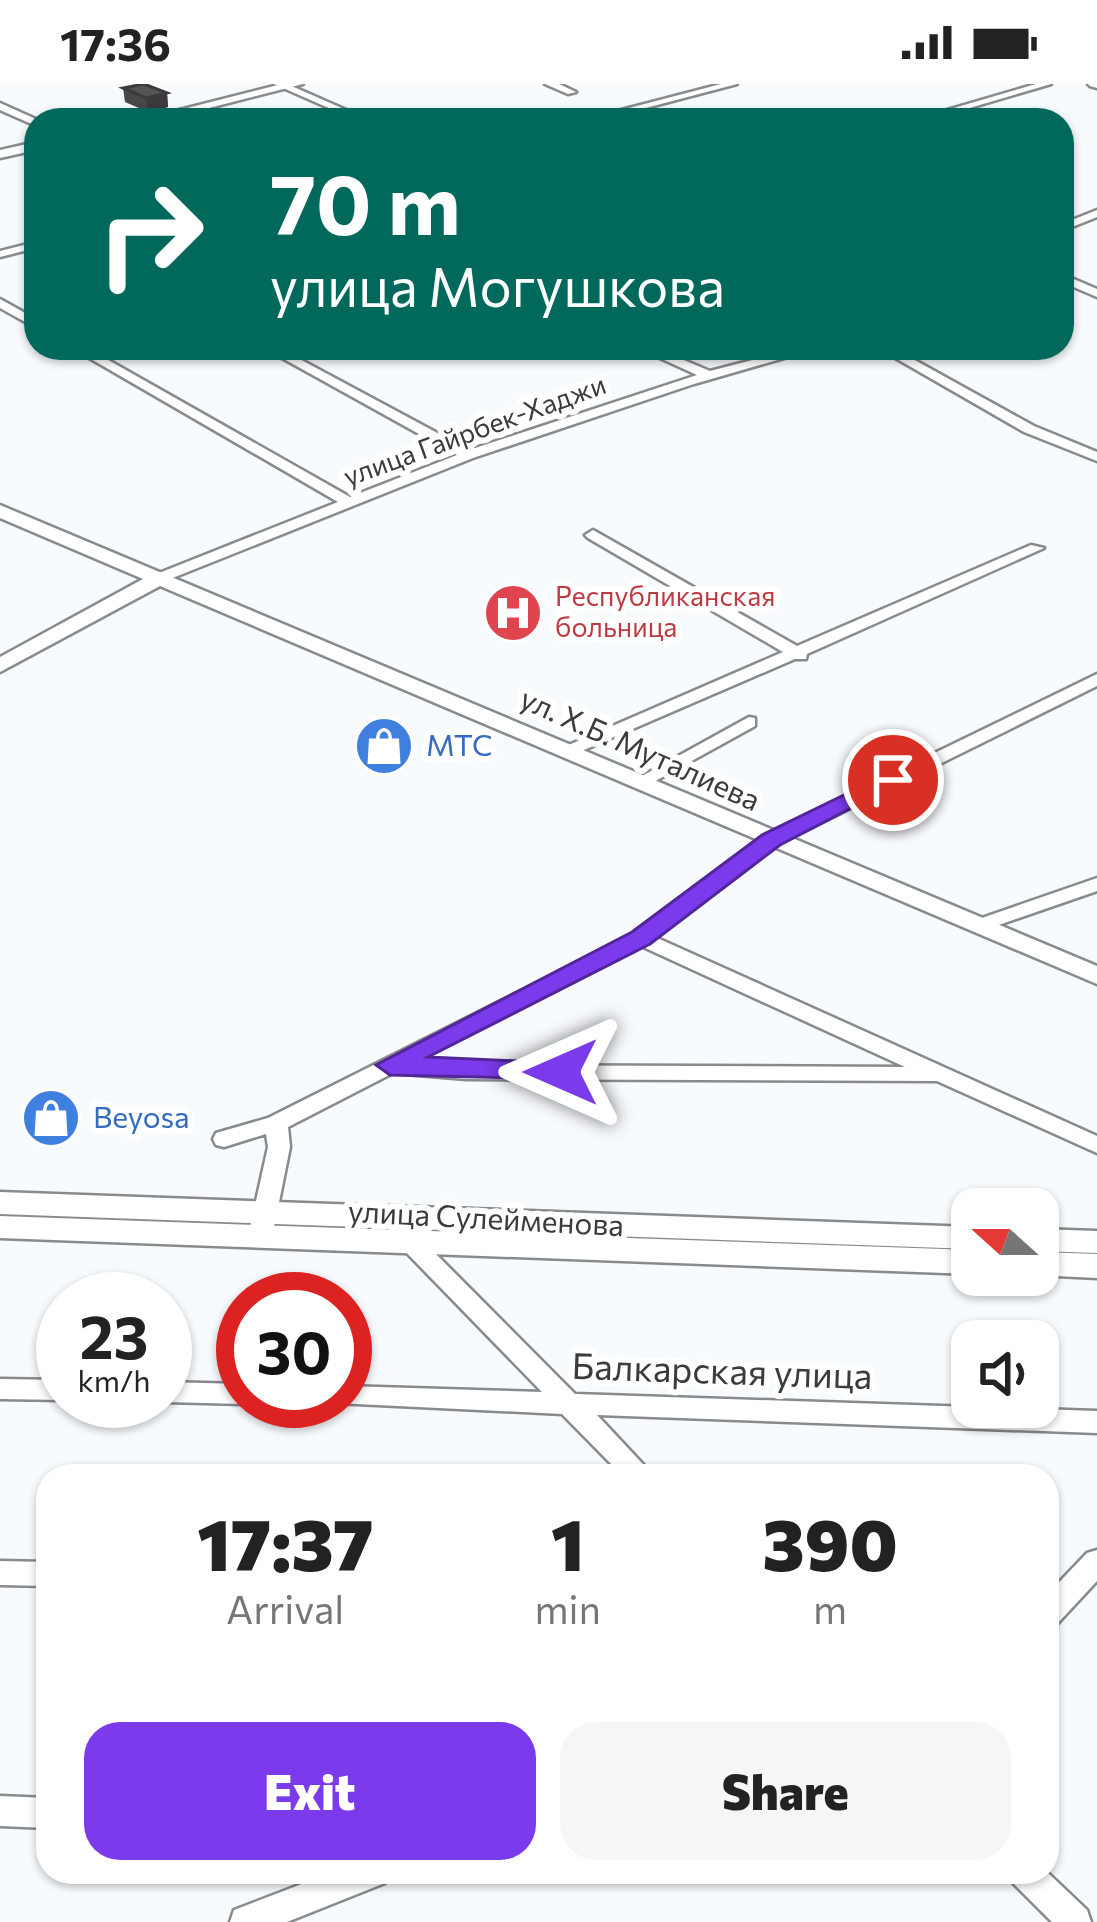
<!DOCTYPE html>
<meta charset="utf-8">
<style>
body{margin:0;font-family:Commissioner,sans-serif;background:#f6f6f6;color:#222;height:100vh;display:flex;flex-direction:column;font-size:45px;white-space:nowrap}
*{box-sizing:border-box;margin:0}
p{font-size:39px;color:#767676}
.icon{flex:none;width:66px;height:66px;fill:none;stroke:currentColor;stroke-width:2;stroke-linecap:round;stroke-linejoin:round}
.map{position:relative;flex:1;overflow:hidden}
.drawer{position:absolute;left:36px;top:1380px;width:1023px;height:420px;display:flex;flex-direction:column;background:#fff;border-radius:36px;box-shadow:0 3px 9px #0004}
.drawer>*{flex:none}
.hud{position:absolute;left:24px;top:24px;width:1050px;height:252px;border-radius:36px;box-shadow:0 3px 9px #0004;background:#00695c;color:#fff;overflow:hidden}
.needle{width:78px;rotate:291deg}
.controls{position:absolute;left:951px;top:1104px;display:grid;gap:24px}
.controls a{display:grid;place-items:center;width:108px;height:108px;border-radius:24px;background:#fff;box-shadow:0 3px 9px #0004;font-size:60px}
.speed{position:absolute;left:36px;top:1188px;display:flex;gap:24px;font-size:60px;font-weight:700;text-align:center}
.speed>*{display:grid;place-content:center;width:156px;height:156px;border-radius:50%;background:#fff;box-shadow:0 3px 9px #0004;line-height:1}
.speed small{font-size:30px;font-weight:400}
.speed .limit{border:18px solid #d22;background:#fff;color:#111}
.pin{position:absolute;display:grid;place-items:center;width:102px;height:102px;color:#fff;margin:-51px;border:6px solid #fff;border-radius:50%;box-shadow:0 3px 12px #0007}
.me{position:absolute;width:132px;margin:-66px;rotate:270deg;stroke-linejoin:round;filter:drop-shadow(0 0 9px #0008)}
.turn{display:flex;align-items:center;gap:42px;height:252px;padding:0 48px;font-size:54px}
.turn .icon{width:156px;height:156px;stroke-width:2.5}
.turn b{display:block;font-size:84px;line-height:102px}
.eta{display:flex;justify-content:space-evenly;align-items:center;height:204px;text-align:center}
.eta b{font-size:72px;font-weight:800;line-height:84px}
.primary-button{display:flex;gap:24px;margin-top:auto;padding:24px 48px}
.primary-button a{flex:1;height:138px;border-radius:36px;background:#7c3aed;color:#fff;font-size:48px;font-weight:800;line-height:138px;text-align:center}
.primary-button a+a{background:#f6f6f6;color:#222}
.status{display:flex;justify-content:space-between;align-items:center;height:84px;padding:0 60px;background:#fff;direction:ltr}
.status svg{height:33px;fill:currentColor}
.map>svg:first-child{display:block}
</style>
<div class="status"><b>17:36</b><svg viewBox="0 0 49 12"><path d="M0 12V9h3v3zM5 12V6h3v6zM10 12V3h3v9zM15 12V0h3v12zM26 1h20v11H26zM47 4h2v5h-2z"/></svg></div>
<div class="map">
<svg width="1097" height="1838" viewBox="0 0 1097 1838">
<rect width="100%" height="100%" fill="#f8fbfe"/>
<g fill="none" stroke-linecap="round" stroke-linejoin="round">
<!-- minor casing -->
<g stroke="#878b8e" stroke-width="5">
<path id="minor" d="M 274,0 L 287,0 L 369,36 L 356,36 Z
M 545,0 L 559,0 L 576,8 L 568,10 Z
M 721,0 L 737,0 L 600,36 L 583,36 Z
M 1036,0 L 1051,0 L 929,36 L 913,36 Z
M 1088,0 L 1097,0 L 1097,4 L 1090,2 Z
M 0,19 L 38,36 L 36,42 L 0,26 Z
M 1097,126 L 1097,133 L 1062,147 L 1062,140 Z
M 36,158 L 36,164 L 0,173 L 0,167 Z
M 1062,190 L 1097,205 L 1097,213 L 1062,198 Z
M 0,215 L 36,235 L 36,244 L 0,224 Z
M 72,264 L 87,264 L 350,413 L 457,371 L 264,264 L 279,264 L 469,366 L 697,291 L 638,264 L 655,264 L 710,287 L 798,264 L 819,264 L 694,300 L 473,374 L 160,499 L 154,497 L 154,491 L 338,418 Z
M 878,264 L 893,264 L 1034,342 L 1097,368 L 1097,377 L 1024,348 Z
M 593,446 L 797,562 L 1031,461 L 1044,464 L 807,570 L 806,575 L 795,575 L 570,672 L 564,671 L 564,663 L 783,568 L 588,454 L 585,451 Z
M 1097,590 L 1097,602 L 778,760 L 655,853 L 1097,1052 L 1097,1069 L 937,997 L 466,995 L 393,989 L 288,1043 L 290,1063 L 272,1153 L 268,1159 L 252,1159 L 248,1153 L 268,1063 L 266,1050 L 224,1063 L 216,1061 L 213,1055 L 216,1049 L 268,1034 L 634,850 L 764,752 ZM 641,862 L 905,983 L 466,981 L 418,976 Z
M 749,633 L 755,634 L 755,642 L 648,701 L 642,702 L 633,697 Z
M 1097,794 L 1097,807 L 987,845 L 973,845 L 970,841 L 973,837 Z
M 409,1148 L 417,1151 L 575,1310 L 1097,1327 L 1097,1349 L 597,1331 L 654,1392 L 623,1392 L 562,1330 L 336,1319 L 345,1317 L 345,1302 L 542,1308 L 401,1163 L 397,1157 L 401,1151 Z
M 0,1295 L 63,1296 L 63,1316 L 0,1315 Z
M 165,1298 L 243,1300 L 243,1317 L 252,1317 L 243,1320 L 165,1318 L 161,1317 L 165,1317 Z
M 1097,1466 L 1097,1497 L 1057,1540 L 1047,1544 L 1047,1511 L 1087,1469 Z
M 0,1477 L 48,1478 L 48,1502 L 0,1501 Z
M 0,1712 L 48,1714 L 48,1744 L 0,1742 Z
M 333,1788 L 390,1788 L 385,1799 L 287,1838 L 230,1838 L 234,1826 Z
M 1008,1788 L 1047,1788 L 1087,1826 L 1091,1838 L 1052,1838 L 1013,1799 Z"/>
</g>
<!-- major casing -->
<g stroke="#878b8e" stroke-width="5">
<path id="major" d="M 282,0 L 303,0 L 162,36 L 140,36 Z
M 36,58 L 36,66 L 0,74 L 0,66 Z
M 0,421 L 1097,882 L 1097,900 L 160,502 L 0,588 L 0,573 L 143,495 L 0,434 Z
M 0,1108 L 972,1143 L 972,1165 L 0,1130 Z
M 0,1132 L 972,1166 L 972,1190 L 0,1154 Z
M 1038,1145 L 1097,1147 L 1097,1169 L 1038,1167 Z
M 1038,1168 L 1097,1170 L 1097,1194 L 1036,1191 Z"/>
</g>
<!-- minor -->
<use href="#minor" fill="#fff" fill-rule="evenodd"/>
<!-- major -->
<use href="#major" fill="#fff" fill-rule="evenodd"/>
</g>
<!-- wall -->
<path fill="#4a474a" d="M 123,4 L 167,9 L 168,23 L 148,28 L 125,18 Z"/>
<!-- shaded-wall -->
<path fill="#3c3a3c" d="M 167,9 L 168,23 L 148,28 L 146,14 Z"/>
<!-- building -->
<path fill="#565356" stroke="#3c3a3c" stroke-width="3" d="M 144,0 L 167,9 L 146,14 L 123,4 Z"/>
<!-- route -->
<path fill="#7c3aed" stroke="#51269a" stroke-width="3" d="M 885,691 L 905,696 L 780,761 L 650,860 L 428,973 L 561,979 L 575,988 L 571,995 L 390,991 L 376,981 L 632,848 L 762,751 Z"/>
<!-- icons -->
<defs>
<g id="hospital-disc" transform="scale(3)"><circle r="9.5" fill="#e0444e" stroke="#fff"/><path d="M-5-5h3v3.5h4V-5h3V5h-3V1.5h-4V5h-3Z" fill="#fff"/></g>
<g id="shop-disc" transform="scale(3)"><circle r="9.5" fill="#3f7fe0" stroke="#fff"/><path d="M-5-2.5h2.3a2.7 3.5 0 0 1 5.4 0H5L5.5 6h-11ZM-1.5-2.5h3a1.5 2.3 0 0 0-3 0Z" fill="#fff"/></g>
</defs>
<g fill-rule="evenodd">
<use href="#hospital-disc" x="513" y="529"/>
<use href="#shop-disc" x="384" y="662"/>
<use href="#shop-disc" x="51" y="1034"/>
</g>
<g text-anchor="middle" stroke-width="12" stroke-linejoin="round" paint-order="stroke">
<!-- far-street labels -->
<g font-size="27" fill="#3a3b3d" stroke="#fff">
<text transform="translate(475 347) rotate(-20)" y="9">улица Гайрбек-Хаджи</text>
</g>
<!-- far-health labels -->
<g font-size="27" fill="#be3a42" stroke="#fff" text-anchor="start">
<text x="555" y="522">Республиканская<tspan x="555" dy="31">больница</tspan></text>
</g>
<!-- shop labels -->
<g font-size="30" fill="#366cbe" stroke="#fff" text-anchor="start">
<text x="426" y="672">МТС</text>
<text x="93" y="1044">Beyosa</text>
</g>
<!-- street labels -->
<g font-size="30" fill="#3a3b3d" stroke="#fff">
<text transform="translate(640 666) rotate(24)" y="10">ул. Х.Б. Муталиева</text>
<text transform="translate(486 1135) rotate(3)" y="10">улица Сулейменова</text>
</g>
<!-- near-street labels -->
<g font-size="36" fill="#3a3b3d" stroke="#fff">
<text transform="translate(722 1287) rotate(2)" y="13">Балкарская улица</text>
</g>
</g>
</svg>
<div class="controls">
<a><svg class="needle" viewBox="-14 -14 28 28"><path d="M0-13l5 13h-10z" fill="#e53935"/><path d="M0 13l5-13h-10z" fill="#767676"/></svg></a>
<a><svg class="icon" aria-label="sound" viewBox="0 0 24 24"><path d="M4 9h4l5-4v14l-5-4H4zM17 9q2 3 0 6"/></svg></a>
</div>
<div class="speed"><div>23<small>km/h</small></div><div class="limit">30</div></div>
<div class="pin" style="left:893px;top:696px;background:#d93025"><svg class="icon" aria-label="arrive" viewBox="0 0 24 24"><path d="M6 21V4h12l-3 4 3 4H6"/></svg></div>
<svg class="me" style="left:561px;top:988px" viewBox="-20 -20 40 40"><path d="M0-17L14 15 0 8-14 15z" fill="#7c3aed" stroke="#fff" stroke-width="4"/></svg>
<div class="hud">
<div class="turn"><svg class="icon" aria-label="right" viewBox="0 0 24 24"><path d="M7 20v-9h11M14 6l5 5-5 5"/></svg><div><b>70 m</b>улица Могушкова</div></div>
</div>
<section class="drawer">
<div class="eta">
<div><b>17:37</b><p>Arrival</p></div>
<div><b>1</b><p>min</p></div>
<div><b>390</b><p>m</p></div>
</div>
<div class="primary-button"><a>Exit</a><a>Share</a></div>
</section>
</div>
